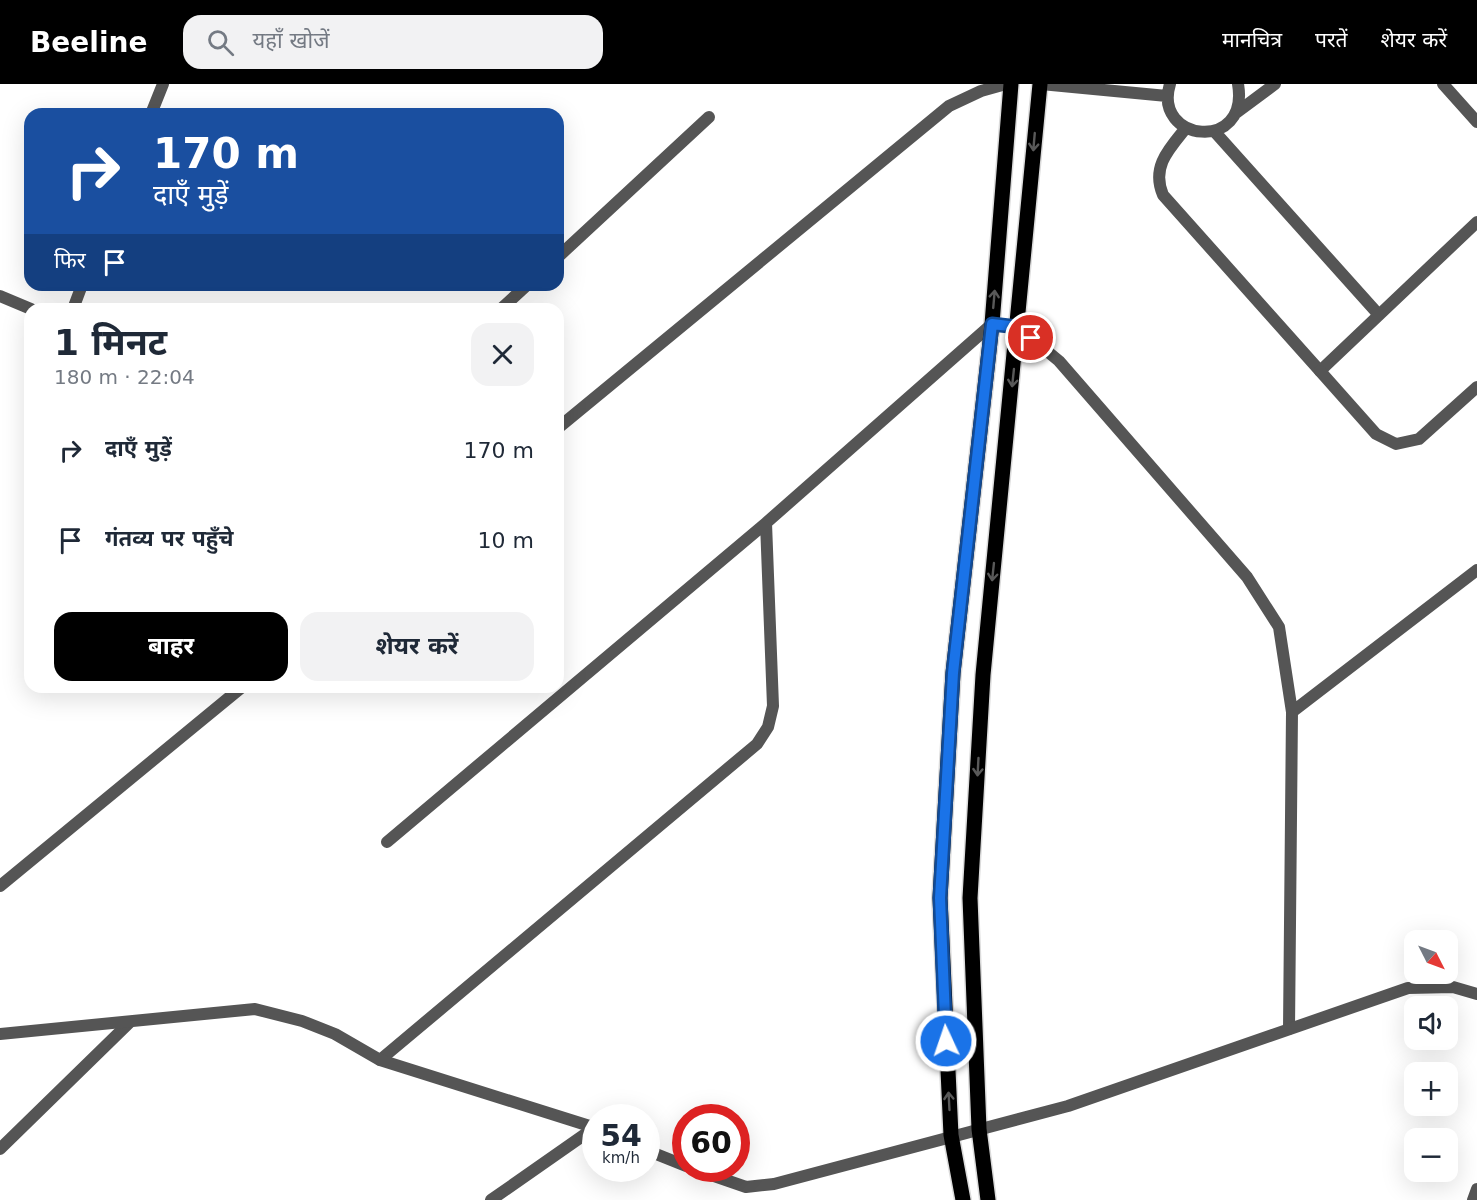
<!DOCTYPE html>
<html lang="hi">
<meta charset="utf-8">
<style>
body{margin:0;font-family:"DejaVu Sans","Noto Sans Devanagari",sans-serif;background:#f2f2f3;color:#1f2937;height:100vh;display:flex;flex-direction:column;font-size:22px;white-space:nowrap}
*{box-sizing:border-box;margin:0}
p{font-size:20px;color:#747a83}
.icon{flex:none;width:33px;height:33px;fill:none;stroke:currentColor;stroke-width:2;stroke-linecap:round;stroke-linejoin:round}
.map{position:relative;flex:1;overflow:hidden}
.side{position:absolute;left:24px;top:219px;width:540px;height:390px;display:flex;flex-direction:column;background:#fff;border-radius:18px;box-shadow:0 6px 24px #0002}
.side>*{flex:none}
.top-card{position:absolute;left:24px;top:24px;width:540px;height:183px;border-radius:18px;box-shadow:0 6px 24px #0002;background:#1a4fa0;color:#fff;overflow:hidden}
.needle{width:39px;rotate:132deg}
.buttons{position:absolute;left:1404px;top:846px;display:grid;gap:12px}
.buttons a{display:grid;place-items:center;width:54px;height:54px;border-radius:12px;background:#fff;box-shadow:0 6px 24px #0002;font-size:30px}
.speed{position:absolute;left:582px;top:1020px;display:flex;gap:12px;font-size:30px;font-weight:700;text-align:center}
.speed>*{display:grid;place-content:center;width:78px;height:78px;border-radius:50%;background:#fff;box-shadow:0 6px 24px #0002;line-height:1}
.speed small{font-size:15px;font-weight:400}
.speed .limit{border:9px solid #d22;background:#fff;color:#111}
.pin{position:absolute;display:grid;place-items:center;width:51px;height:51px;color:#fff;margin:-26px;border:3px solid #fff;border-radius:50%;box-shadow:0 2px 6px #0007}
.me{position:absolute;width:66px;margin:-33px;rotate:357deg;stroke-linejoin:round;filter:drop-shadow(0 0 4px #0008)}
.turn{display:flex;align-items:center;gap:21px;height:126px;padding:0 30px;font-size:27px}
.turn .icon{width:78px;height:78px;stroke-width:2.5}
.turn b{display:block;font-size:42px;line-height:51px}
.then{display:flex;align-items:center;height:57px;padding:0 30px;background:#0003;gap:12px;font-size:22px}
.round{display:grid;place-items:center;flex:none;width:63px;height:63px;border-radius:18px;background:#f2f2f3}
.head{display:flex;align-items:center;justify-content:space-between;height:102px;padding:0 30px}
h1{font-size:36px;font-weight:700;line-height:45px}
.primary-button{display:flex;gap:12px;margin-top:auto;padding:12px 30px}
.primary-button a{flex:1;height:69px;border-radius:18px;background:#000;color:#fff;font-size:24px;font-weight:700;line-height:69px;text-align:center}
.primary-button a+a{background:#f2f2f3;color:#1f2937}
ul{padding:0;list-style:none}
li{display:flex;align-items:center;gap:18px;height:90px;padding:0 30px}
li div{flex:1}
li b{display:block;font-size:22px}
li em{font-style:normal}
header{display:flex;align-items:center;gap:36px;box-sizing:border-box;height:84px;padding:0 30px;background:#000;color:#fff}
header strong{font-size:28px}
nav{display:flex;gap:33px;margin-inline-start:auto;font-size:21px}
.search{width:420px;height:54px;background:#f2f2f3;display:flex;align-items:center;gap:15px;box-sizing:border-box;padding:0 21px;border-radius:18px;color:#747a83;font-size:22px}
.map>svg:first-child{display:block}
</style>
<header>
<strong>Beeline</strong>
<div class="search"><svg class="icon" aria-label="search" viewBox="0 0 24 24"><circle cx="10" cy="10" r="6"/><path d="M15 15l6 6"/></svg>यहाँ खोजें</div>
<nav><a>मानचित्र</a><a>परतें</a><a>शेयर करें</a></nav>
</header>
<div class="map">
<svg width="1477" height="1116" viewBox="0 0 1477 1116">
<rect width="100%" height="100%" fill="#fff"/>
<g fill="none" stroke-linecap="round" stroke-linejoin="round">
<!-- primary casing -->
<g stroke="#dbdbdb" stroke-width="18">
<path id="primary" d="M 963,1116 L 951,1051 L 940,814 L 953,589 L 992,240 L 1011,0
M 988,1116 L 979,1045 L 970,814 L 983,591 L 1040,0"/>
</g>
<!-- service -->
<path stroke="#555" stroke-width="12" d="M 1041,0 L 1167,12
M 1170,0 C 1152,58 1250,69 1238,0
M 1443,0 L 1477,38
M 1236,29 L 1275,0
M 151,30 L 163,0
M 1186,44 C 1169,65 1151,83 1163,111 L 1320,287 L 1477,138
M 1214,47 L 1379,231
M 558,173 L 709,33
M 0,212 L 31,225
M 73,225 L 82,201
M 501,225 L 527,201"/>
<!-- minor -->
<path stroke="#555" stroke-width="12" d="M 1320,287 L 1376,350 L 1396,360 L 1419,355 L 1477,303
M 558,344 L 949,22 L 981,7 L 1006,0
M 1292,628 L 1477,486
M 387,758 L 766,439 L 992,240 L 1018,243 L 1059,277 L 1247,493 L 1279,543 L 1292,628 L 1289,945
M 0,802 L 242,603
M 380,976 L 757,660 L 768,643 L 773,622 L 766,439
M 0,1065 L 129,939
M 491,1116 L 594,1044"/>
<!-- tertiary -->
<path stroke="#555" stroke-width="12" d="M 0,950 L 255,925 L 302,937 L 335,950 L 380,976 L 596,1044
M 646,1066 L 686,1082
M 691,1084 L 746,1103 L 774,1100 L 1068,1022 L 1408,904 L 1453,903 L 1477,910
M 1473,1116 L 1477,1105"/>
<!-- primary -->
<use href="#primary" stroke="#000" stroke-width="15"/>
</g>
<!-- one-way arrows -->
<defs><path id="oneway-shaft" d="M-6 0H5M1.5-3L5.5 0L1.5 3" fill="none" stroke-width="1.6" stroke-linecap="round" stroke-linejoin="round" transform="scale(1.5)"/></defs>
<g stroke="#595959">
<use href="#oneway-shaft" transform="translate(1034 58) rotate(95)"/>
<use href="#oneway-shaft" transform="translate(994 215) rotate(-85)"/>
<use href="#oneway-shaft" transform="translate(1013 294) rotate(96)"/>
<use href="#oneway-shaft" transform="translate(993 488) rotate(96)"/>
<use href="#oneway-shaft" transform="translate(978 683) rotate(93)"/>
<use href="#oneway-shaft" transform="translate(949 1017) rotate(-93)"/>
</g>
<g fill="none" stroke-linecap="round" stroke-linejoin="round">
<!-- route casing -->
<g stroke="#114b97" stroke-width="15">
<path id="route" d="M 946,957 L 940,814 L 953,589 L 992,240 L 1018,243 L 1031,254"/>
</g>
<!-- route -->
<use href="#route" stroke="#1a73e8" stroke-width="10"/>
</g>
</svg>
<div class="buttons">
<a><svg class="needle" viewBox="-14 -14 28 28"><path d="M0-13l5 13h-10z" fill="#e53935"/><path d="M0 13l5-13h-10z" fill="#747a83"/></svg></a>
<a><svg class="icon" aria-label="sound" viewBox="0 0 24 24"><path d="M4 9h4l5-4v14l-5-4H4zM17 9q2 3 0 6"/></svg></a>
<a>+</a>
<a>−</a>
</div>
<div class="speed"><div>54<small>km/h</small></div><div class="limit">60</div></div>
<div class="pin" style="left:1031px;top:254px;background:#d93025"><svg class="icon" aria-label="arrive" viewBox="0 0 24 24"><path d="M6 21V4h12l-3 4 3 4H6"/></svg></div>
<svg class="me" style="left:946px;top:957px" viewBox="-20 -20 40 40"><circle r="17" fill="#1a73e8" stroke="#fff" stroke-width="3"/><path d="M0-11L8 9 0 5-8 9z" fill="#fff"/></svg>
<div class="top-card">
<div class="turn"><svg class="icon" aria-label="right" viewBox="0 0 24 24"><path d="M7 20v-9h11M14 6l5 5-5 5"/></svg><div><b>170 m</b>दाएँ मुड़ें</div></div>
<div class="then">फिर<svg class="icon" aria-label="arrive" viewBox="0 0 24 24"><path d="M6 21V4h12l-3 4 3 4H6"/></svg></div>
</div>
<section class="side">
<div class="head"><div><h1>1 मिनट</h1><p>180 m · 22:04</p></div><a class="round"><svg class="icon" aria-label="close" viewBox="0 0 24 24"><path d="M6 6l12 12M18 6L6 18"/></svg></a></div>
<ul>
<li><svg class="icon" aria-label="right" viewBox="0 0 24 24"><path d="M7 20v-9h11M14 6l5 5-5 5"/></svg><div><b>दाएँ मुड़ें</b></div><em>170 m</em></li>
<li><svg class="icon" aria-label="arrive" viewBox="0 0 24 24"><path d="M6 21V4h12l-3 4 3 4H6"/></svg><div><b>गंतव्य पर पहुँचे</b></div><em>10 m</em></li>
</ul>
<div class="primary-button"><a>बाहर</a><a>शेयर करें</a></div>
</section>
</div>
